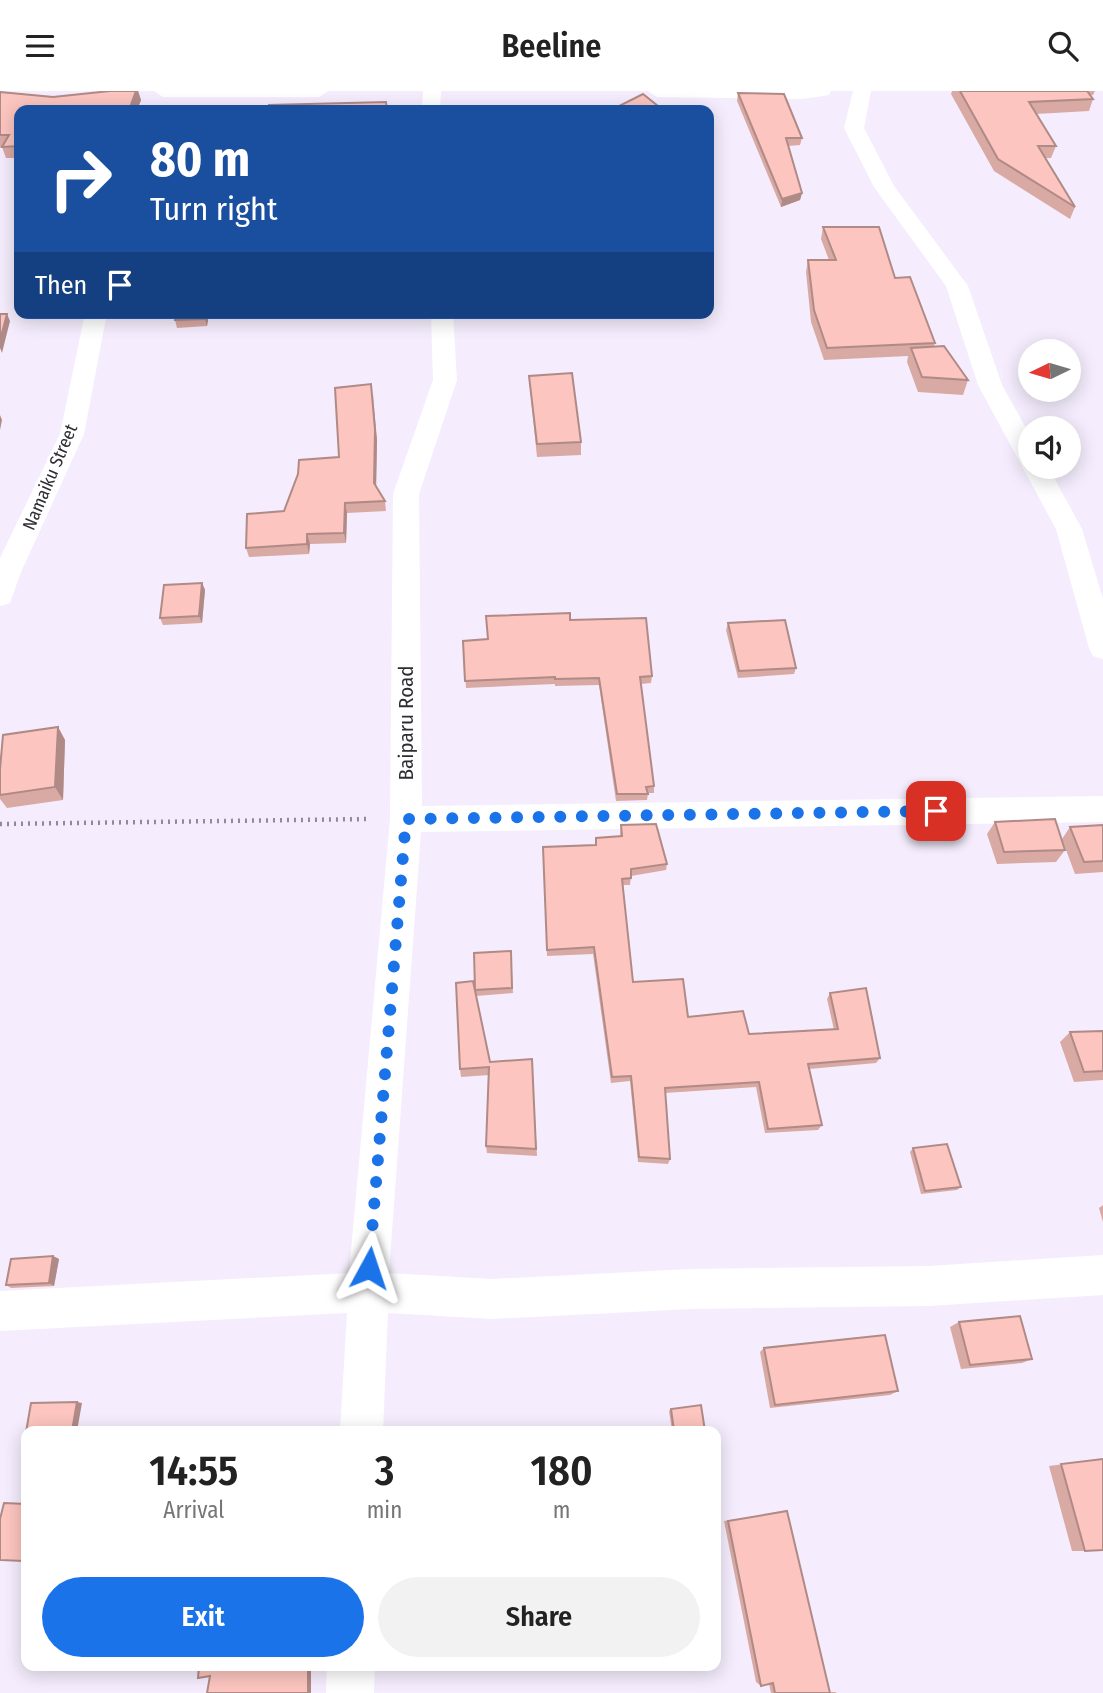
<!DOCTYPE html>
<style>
body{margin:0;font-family:"Fira Sans Condensed",sans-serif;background:#f2f2f2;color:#222;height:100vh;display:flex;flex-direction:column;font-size:26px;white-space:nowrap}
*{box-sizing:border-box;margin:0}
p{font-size:23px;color:#767676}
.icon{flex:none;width:38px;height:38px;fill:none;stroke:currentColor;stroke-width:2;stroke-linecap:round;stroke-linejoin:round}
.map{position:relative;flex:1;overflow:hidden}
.panel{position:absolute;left:21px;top:1335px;width:700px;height:245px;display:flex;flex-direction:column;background:#fff;border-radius:14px;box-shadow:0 4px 18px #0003}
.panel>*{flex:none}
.banner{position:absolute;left:14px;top:14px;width:700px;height:214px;border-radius:14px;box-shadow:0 4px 18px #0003;background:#1a4fa0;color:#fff;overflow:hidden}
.needle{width:46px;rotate:265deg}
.fabs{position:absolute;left:1018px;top:248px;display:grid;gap:14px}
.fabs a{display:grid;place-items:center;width:63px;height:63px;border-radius:50%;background:#fff;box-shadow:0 4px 18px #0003;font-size:35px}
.pin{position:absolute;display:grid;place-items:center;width:60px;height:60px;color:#fff;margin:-30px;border-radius:14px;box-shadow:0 4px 10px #0006}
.me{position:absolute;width:77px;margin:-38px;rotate:5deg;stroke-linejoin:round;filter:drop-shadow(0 0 5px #0008)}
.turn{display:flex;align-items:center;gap:24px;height:147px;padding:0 21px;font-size:32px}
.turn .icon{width:91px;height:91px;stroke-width:2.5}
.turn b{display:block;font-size:49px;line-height:60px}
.then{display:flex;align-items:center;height:66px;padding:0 21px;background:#0003;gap:14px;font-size:26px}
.eta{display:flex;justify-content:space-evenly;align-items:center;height:119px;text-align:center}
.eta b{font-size:42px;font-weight:600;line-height:49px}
.primary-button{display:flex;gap:14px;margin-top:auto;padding:14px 21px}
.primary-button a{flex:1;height:80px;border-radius:42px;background:#1a73e8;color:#fff;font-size:28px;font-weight:600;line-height:80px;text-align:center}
.primary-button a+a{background:#f2f2f2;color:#222}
header{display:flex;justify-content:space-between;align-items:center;height:91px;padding:0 21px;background:#fff;font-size:32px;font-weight:600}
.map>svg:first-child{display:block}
</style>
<header><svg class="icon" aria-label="menu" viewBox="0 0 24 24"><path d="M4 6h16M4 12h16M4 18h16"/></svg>Beeline<svg class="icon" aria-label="search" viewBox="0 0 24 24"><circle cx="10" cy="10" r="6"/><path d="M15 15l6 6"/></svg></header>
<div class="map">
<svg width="1103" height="1602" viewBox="0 0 1103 1602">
<rect width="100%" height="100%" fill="#f5edfd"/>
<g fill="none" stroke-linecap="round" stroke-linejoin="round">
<!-- path -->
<path stroke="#908a96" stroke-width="4.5" stroke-dasharray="2 5" stroke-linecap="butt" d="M 0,733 L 370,728"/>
<!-- street -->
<path fill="#fff" fill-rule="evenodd" d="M 154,0 L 328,0 L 319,6 L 163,6 Z
M 423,0 L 441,0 L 440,19 L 422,19 Z
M 648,0 L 831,0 L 829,4 L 803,8 L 657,6 Z
M 853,0 L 871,0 L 864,37 L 894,95 L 968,195 L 1002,294 L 1031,346 L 1031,376 L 1048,376 L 1082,438 L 1103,508 L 1103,568 L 1093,565 L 1089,557 L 1056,438 L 978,294 L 946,195 L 874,96 L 844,37 Z
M 85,222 L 107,222 L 84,343 L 21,481 L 10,512 L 0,515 L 0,467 L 60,343 Z
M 431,222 L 453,222 L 457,289 L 419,403 L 422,715 L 1103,705 L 1103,731 L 421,741 L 389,1182 L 492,1188 L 691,1178 L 929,1175 L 1103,1164 L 1103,1204 L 929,1215 L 691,1218 L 492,1228 L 388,1222 L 383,1340 L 340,1340 L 347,1222 L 0,1240 L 0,1200 L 349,1182 L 390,728 L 393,403 L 433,289 Z
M 327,1575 L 375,1575 L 374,1602 L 326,1602 Z"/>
</g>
<!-- wall -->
<path fill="#d9a9a4" d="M 110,0 L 138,0 L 141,9 L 137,19 L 19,19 L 19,67 L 6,67 L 2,56 L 0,56 L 0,1 L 53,6 Z
M 952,0 L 1095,0 L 1093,4 L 1091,4 L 1093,8 L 1089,20 L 1036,23 L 1056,55 L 1051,67 L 1045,67 L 1075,116 L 1070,128 L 994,80 L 951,3 Z
M 738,2 L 802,47 L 800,54 L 788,55 L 802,102 L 800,109 L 781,116 L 737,10 Z
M 823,136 L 895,187 L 935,252 L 934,255 L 968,289 L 963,304 L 918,301 L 907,271 L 908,265 L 824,269 L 811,231 L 806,181 L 808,169 L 829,169 L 821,148 Z
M 209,222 L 207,235 L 177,237 L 175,229 Z
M 529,285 L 581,351 L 581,364 L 537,366 L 530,298 Z
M 373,303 L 377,349 L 376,395 L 385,410 L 386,420 L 347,422 L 346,452 L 310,453 L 309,463 L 249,466 L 246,457 L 339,366 Z
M 202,492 L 205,499 L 202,532 L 163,534 L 160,527 Z
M 570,529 L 652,585 L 651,592 L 641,593 L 654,695 L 654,702 L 648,702 L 647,709 L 616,710 L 599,594 L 555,595 L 555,593 L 466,597 L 463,550 L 488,548 Z
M 728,532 L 796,577 L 794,583 L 738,587 L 726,539 Z
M 58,636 L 65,649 L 63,709 L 7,717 L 0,708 L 0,678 Z
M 995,731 L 1065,759 L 1056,771 L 997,773 L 987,743 Z
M 621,734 L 667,773 L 666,779 L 631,785 L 630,794 L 623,794 L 633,891 L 688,926 L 749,943 L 834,939 L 827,908 L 830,902 L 880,967 L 876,972 L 809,978 L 822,1034 L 818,1039 L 765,1042 L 756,996 L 665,1002 L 670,1068 L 668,1073 L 638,1071 L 630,990 L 611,992 L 593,863 L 547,865 L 543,756 L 596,754 L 620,745 Z
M 1103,734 L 1103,781 L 1075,783 L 1062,748 L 1070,736 Z
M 511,860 L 513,902 L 476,905 L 475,899 Z
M 1103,940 L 1103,989 L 1074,991 L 1060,951 L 1070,941 Z
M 532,968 L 537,1065 L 487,1062 L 486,1055 L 489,984 L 461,986 L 460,978 L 490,971 Z
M 913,1057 L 961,1096 L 957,1099 L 921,1103 L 910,1061 Z
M 1103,1114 L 1103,1131 L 1099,1117 Z
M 53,1165 L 59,1168 L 54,1195 L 11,1197 L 6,1194 Z
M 959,1231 L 1032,1268 L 1022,1272 L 961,1278 L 950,1236 Z
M 764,1257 L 898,1300 L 890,1304 L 770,1317 L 760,1261 Z
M 671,1318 L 705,1340 L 672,1340 L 669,1320 Z
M 1103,1368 L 1085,1460 L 1072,1460 L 1049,1375 Z
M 787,1420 L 829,1601 L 835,1601 L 837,1602 L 771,1602 L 769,1593 L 761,1595 L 756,1591 L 724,1430 Z"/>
<!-- shaded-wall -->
<path fill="#b08a86" d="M 136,0 L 138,0 L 141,9 L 137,19 L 129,19 Z
M 802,102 L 800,109 L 781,116 L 782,108 Z
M 206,222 L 209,222 L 207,235 L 205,228 Z
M 7,223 L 10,230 L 2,262 L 0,257 L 0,249 Z
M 371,293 L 377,349 L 376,402 L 374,392 Z
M 0,324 L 2,329 L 0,339 Z
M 345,412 L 347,422 L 346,452 L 344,442 Z
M 307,443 L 310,453 L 309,463 L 307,453 Z
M 202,492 L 205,499 L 202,532 L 199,525 Z
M 58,636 L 65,649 L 63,709 L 55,696 Z
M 53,1165 L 59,1168 L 54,1195 L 49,1192 Z
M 77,1311 L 82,1312 L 77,1340 L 72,1340 Z
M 308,1575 L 311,1575 L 311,1602 L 308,1602 Z"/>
<!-- building -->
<path fill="#fcc5bf" stroke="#b08a86" stroke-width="2" d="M 110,0 L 136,0 L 129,19 L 19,19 L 19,55 L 2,56 L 9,44 L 0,44 L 0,1 L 53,6 Z
M 960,0 L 1087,0 L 1093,8 L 1029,11 L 1056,55 L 1038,55 L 1075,116 L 998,68 Z
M 738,2 L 784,3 L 802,47 L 786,47 L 802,102 L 782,108 Z
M 643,3 L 663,19 L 613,19 L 613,18 Z
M 386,11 L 387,19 L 268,19 L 269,14 Z
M 823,136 L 879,136 L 895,187 L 910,186 L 935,252 L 827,257 L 814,219 L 808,169 L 836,169 Z
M 176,222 L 206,222 L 205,228 L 175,229 Z
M 0,223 L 7,223 L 0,249 Z
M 944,255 L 968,289 L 922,286 L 911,257 Z
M 572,282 L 581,351 L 537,353 L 529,285 Z
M 371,293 L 375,339 L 374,392 L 385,410 L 345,412 L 344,442 L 307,443 L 307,453 L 246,457 L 247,423 L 284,420 L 298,383 L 299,369 L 339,366 L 335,297 Z
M 202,492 L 199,525 L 160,527 L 164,494 Z
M 570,522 L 570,529 L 646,527 L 652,585 L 640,586 L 654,695 L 646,696 L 648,703 L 617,703 L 599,587 L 555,588 L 555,586 L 465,590 L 463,550 L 488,548 L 486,525 Z
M 785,529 L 796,577 L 739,580 L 728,532 Z
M 58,636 L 55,696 L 0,704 L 0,678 L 3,644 Z
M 1055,728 L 1065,759 L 1004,761 L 995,731 Z
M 656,733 L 667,773 L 631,778 L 631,787 L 622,788 L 633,891 L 683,888 L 688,926 L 743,920 L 749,943 L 838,938 L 830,902 L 866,897 L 880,967 L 808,973 L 822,1034 L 768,1038 L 759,991 L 665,997 L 670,1068 L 639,1066 L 631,985 L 612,986 L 594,856 L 547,859 L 543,756 L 596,754 L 596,747 L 622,745 L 621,734 Z
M 1103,734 L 1103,770 L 1084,771 L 1070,736 Z
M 511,860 L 512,897 L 475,899 L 474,862 Z
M 473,890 L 490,971 L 532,968 L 536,1058 L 486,1055 L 489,976 L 460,978 L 456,892 Z
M 1103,940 L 1103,980 L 1084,981 L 1070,941 Z
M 947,1053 L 961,1096 L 925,1100 L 913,1057 Z
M 53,1165 L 49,1192 L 6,1194 L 11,1168 Z
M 1020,1225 L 1032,1268 L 970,1274 L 959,1231 Z
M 885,1244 L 898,1300 L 775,1314 L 764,1257 Z
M 77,1311 L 72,1340 L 26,1340 L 26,1353 L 24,1353 L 31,1312 Z
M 701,1314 L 705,1340 L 674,1340 L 671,1318 Z
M 1103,1368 L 1103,1459 L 1085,1460 L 1061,1373 Z
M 4,1412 L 26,1413 L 26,1461 L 24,1470 L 0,1469 L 0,1428 Z
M 787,1420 L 830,1602 L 775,1602 L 773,1592 L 761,1595 L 728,1430 Z
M 199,1575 L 308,1575 L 308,1602 L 207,1602 L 210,1585 L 198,1587 Z"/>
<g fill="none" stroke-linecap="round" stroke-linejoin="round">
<!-- route -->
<path stroke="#1a73e8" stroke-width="12" stroke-dasharray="0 21.6" d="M 369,1177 L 406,728 L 936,720"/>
</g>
<g text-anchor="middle" stroke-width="6" stroke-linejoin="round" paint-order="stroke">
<!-- far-street labels -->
<g font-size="18" fill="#2f2c33" stroke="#fefefe">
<text transform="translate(50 386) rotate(-67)" y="6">Namaiku Street</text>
</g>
<!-- street labels -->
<g font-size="21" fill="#2f2c33" stroke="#fefefe">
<text transform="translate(406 632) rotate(-90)" y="7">Baiparu Road</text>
</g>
</g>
</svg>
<div class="fabs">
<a><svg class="needle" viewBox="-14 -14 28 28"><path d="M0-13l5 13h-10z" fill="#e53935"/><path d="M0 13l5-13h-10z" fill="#767676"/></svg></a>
<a><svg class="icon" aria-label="sound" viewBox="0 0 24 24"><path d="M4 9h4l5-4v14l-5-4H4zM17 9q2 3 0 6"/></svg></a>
</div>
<div class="pin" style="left:936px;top:720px;background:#d93025"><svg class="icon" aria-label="arrive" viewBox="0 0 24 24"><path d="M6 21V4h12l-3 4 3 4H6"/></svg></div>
<svg class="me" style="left:369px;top:1177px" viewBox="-20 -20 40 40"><path d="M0-17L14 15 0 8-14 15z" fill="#1a73e8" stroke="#fff" stroke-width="4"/></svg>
<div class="banner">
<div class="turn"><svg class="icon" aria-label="right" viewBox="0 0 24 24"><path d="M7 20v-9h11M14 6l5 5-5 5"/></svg><div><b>80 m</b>Turn right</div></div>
<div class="then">Then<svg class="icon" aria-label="arrive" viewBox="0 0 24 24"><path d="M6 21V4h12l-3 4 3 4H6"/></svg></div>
</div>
<section class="panel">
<div class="eta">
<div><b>14:55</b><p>Arrival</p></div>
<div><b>3</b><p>min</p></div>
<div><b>180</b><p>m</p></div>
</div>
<div class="primary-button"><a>Exit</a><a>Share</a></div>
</section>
</div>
